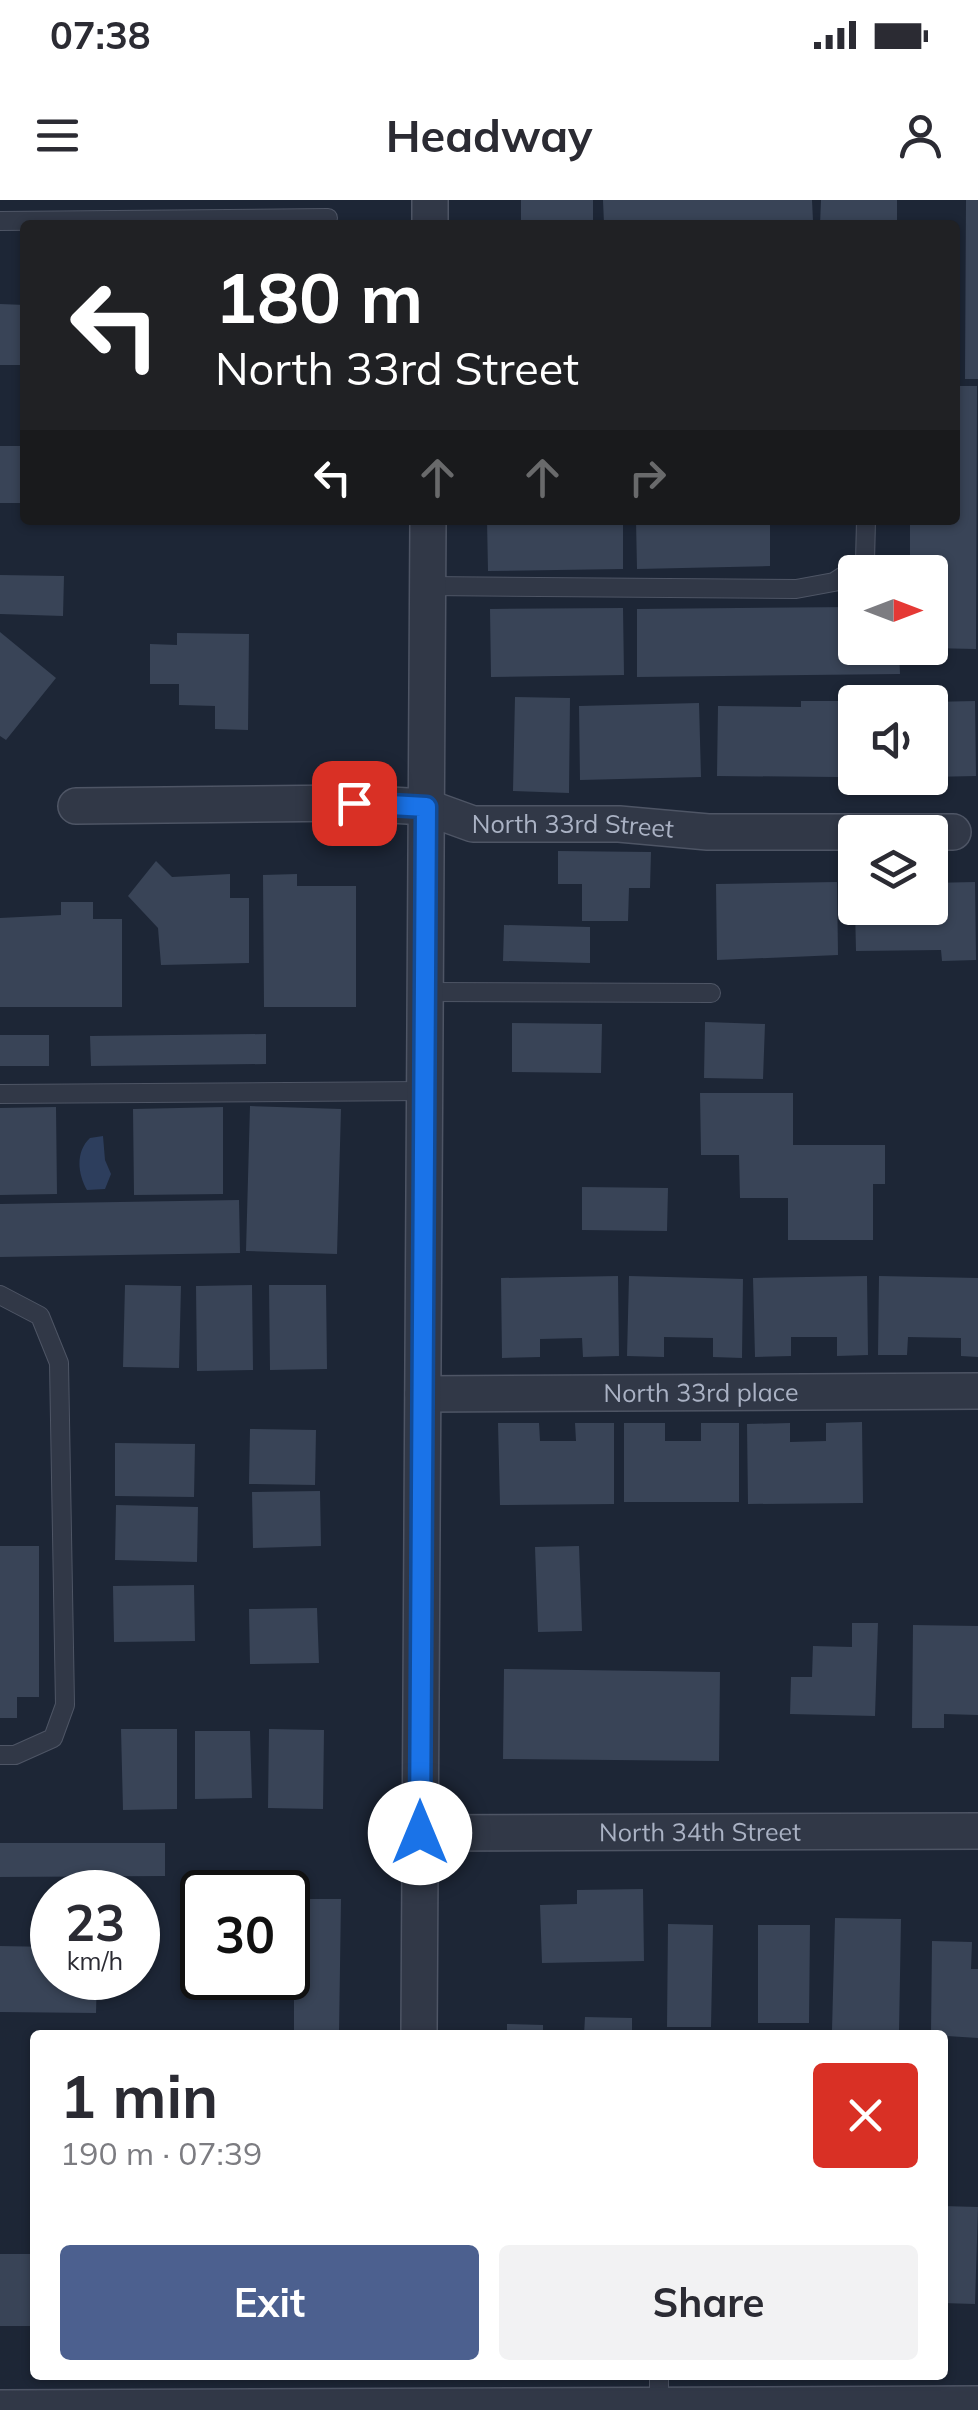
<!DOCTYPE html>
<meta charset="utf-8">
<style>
body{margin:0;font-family:Mulish,sans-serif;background:#f2f2f3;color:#2b2b33;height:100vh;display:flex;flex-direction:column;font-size:38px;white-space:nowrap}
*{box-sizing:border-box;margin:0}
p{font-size:32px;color:#7c7c81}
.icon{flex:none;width:55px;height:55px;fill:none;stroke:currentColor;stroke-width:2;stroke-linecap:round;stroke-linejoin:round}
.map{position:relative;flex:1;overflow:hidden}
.side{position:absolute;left:30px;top:1830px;width:918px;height:350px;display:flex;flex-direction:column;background:#fff;border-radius:10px;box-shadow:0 2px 8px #0004}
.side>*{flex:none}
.guide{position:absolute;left:20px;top:20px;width:940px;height:305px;border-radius:10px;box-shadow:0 2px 8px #0004;background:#202124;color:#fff;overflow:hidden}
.needle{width:65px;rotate:90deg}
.controls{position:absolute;left:838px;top:355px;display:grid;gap:20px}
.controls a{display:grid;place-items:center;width:110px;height:110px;border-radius:10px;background:#fff;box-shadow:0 2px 8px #0004;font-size:50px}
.speed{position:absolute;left:30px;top:1670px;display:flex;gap:20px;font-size:50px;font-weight:700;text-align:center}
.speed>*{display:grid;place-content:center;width:130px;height:130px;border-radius:50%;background:#fff;box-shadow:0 2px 8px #0004;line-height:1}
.speed small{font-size:25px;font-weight:400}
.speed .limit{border:5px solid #111;border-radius:15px;background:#fff;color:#111}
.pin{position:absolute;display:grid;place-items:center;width:85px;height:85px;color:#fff;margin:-42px;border-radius:20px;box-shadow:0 5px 15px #0006}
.me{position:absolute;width:110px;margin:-55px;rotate:0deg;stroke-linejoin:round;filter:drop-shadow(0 0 8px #0008)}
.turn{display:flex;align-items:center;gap:35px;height:210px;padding:0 30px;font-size:45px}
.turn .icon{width:130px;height:130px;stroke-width:2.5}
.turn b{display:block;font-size:70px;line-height:85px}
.lanes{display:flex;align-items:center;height:95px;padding:0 30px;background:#0003;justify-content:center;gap:50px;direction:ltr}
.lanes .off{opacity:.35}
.round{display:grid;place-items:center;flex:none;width:105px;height:105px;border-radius:10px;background:#f2f2f3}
.head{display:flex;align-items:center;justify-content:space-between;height:170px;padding:0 30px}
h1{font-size:60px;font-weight:700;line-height:75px}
.cta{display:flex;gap:20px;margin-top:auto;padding:20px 30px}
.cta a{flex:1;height:115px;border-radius:10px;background:#4c608f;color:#fff;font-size:40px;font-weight:700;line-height:115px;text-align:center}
.cta a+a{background:#f2f2f3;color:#2b2b33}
.status{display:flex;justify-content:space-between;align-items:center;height:70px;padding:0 50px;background:#fff;direction:ltr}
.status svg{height:28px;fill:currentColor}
header{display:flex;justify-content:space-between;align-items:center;height:130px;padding:0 30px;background:#fff;font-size:45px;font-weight:700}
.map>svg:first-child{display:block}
</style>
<div class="status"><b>07:38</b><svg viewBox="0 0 49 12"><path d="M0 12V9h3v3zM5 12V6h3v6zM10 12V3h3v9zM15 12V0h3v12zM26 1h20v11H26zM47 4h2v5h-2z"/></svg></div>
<header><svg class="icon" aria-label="menu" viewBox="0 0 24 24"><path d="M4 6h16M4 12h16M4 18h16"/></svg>Headway<svg class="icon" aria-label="person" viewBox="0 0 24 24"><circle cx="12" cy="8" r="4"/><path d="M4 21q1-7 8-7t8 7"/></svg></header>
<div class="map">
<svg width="978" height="2210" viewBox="0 0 978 2210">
<rect width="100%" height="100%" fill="#1d2636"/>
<!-- water -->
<path fill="#2d3e5d" d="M 103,936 L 105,960 L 111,974 L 105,989 L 87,990 C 78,974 75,952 90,938 Z"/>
<!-- building -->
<path fill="#394457" d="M 521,0 L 593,0 L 593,25 L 521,25 Z
M 603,0 L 812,0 L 813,21 L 604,24 Z
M 821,0 L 897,0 L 897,25 L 820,25 Z
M 966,0 L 978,0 L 978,179 L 965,179 Z
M 0,104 L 25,105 L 25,165 L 0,165 Z
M 955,186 L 977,186 L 976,449 L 930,448 L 930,372 L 910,372 L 910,320 L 955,320 Z
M 0,246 L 25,246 L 25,303 L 0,303 Z
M 487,320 L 623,320 L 623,369 L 488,371 Z
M 636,320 L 770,320 L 770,366 L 637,369 Z
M 0,375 L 64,376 L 63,416 L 0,414 Z
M 855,407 L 855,448 L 899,448 L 900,474 L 637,477 L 637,409 Z
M 623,408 L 624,475 L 491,477 L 490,409 Z
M 0,432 L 56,478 L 6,540 L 0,536 Z
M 177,433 L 249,434 L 248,530 L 215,529 L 215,506 L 179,505 L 179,484 L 150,484 L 150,444 L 177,445 Z
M 515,497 L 570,498 L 569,593 L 513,591 Z
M 801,501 L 838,501 L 838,577 L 717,576 L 718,506 L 801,507 Z
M 975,501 L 976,576 L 930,577 L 930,502 Z
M 699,503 L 701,577 L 580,580 L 579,506 Z
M 558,651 L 651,652 L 650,688 L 629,688 L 628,721 L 582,721 L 582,684 L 558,684 Z
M 156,661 L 172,677 L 230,674 L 230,698 L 249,698 L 249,763 L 161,765 L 158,728 L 128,696 Z
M 297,674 L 297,686 L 356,686 L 356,807 L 264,807 L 263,675 Z
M 837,682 L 838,755 L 717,760 L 716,684 Z
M 975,682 L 976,760 L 942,761 L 941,750 L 856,751 L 855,708 L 930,708 L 930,683 Z
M 61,702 L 93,702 L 93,719 L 122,719 L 122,807 L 0,807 L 0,718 L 61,715 Z
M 504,725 L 590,727 L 590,763 L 503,761 Z
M 705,822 L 765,824 L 763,879 L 704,878 Z
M 512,823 L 602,824 L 601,873 L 512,872 Z
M 266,834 L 266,864 L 91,866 L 90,836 Z
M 0,835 L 49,835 L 49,866 L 0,866 Z
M 700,893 L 793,893 L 793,945 L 885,945 L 885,984 L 873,984 L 873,1040 L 788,1040 L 788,998 L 740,998 L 739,955 L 701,955 Z
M 250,906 L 341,909 L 337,1054 L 246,1051 Z
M 56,907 L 57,994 L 0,995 L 0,908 Z
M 223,907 L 223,994 L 134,995 L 133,909 Z
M 582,987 L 668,988 L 667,1031 L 582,1030 Z
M 239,1000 L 240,1053 L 0,1057 L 0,1004 Z
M 618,1076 L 619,1156 L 583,1157 L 582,1138 L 540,1139 L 540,1157 L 502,1158 L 501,1078 Z
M 629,1076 L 743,1079 L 742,1158 L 713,1157 L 713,1138 L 664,1137 L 664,1157 L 627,1156 Z
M 867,1076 L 868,1155 L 837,1156 L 837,1137 L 791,1137 L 791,1156 L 755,1157 L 753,1078 Z
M 879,1076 L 978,1078 L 978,1157 L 961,1156 L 961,1138 L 908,1137 L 907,1155 L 878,1155 Z
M 125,1085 L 181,1086 L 179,1168 L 123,1167 Z
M 252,1085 L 253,1170 L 197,1171 L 196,1086 Z
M 269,1085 L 326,1085 L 327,1169 L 270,1170 Z
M 862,1222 L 863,1303 L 748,1304 L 747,1224 L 790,1223 L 790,1242 L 826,1241 L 826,1223 Z
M 498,1223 L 539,1223 L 540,1241 L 576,1241 L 575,1223 L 614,1223 L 614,1304 L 500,1305 Z
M 624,1223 L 665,1223 L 665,1241 L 701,1241 L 701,1223 L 739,1223 L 739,1302 L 624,1302 Z
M 250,1229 L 316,1230 L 315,1285 L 249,1284 Z
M 115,1243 L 195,1244 L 194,1297 L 115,1296 Z
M 320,1291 L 321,1346 L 253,1348 L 252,1292 Z
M 116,1305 L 198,1307 L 197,1362 L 115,1360 Z
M 0,1346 L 39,1346 L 39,1497 L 17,1497 L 17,1518 L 0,1518 Z
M 579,1346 L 582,1431 L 538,1432 L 535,1347 Z
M 194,1385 L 195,1441 L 114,1442 L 113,1386 Z
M 317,1408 L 319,1463 L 250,1464 L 249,1409 Z
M 852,1423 L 878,1423 L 875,1516 L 790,1514 L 791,1477 L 812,1477 L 813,1446 L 852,1447 Z
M 913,1425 L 978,1426 L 978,1515 L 944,1514 L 944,1528 L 912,1528 Z
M 504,1469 L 720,1472 L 719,1561 L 503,1559 Z
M 121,1529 L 177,1529 L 177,1609 L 123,1610 Z
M 269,1529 L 324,1530 L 323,1609 L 268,1608 Z
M 195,1531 L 250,1531 L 252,1598 L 195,1599 Z
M 0,1643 L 165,1643 L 165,1676 L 0,1677 Z
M 643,1689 L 644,1761 L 542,1763 L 540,1705 L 577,1704 L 577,1690 Z
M 288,1699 L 341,1699 L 339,1835 L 294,1835 L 294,1788 L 287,1788 Z
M 835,1718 L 901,1719 L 899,1832 L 832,1830 Z
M 668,1724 L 713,1725 L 711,1827 L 667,1827 Z
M 758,1725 L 810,1725 L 809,1823 L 758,1823 Z
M 932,1741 L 972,1742 L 971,1769 L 978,1769 L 978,1838 L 931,1835 Z
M 0,1746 L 52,1747 L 52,1778 L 97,1778 L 96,1813 L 0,1812 Z
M 585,1817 L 632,1818 L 632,1835 L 584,1835 Z
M 507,1824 L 543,1825 L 543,1835 L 507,1835 Z
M 43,1831 L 107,1831 L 107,1835 L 42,1835 Z
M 942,2006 L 978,2007 L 975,2104 L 942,2103 Z
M 0,2054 L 35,2054 L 35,2126 L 0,2126 Z"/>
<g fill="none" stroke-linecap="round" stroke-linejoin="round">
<!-- service casing -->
<g stroke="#4e5565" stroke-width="20">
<path id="service" d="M 0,21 L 328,18
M 428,386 L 796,389 L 834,382 L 865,362 L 866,320
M 425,792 L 711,793
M 0,894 L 425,891
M 0,1095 L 40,1116 L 59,1163 L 65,1505 L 53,1538 L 15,1555 L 0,1555
M 659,2175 L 659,2204"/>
</g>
<!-- minor casing -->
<g stroke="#4e5565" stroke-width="38">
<g id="minor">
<path d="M 430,25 L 430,0"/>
<path id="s1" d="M 76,606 L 354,603 L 426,607 L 473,624 L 619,624 L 708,632 L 953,632"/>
<path id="s2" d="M 423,1194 L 978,1191"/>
<path id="s3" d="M 420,1633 L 978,1631"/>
<path d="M 419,1835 L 428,320"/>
<path d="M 0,2208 L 978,2204"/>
</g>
</g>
<!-- service -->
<use href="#service" stroke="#313847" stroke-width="18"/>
<!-- minor -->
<use href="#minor" stroke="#313847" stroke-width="35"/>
</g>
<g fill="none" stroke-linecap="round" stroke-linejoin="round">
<!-- route casing -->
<g stroke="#114b97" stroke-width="25">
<path id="route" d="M 354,603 L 426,607 L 420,1633"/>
</g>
<!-- route -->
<use href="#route" stroke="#1a73e8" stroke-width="18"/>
</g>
<g text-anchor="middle" stroke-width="8" stroke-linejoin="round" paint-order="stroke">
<!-- street labels -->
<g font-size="25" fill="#aab2c4" stroke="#161d2b">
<text dy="9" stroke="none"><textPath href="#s1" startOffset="500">North 33rd Street</textPath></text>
<text dy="9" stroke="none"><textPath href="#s2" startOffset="278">North 33rd place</textPath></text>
<text dy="9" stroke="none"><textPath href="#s3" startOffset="280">North 34th Street</textPath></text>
</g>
</g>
</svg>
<div class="controls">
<a><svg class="needle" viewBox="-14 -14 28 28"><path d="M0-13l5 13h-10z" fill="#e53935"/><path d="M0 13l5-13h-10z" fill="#7c7c81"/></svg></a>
<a><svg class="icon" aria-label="sound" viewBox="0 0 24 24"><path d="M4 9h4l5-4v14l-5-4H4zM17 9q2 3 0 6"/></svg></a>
<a><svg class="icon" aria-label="layers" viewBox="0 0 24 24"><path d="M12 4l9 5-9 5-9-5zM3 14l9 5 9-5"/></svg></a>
</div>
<div class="speed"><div>23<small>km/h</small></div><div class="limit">30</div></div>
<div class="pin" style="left:354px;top:603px;background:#d93025"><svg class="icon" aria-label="arrive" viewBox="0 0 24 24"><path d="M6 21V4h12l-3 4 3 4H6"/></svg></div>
<svg class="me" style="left:420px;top:1633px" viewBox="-20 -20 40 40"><circle r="19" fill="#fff"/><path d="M0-13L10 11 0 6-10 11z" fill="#1a73e8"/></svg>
<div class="guide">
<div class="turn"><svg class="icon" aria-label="left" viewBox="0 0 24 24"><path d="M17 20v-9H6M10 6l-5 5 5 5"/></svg><div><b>180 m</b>North 33rd Street</div></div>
<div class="lanes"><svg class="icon" aria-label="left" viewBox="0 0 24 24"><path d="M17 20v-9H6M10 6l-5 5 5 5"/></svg><svg class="icon off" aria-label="ahead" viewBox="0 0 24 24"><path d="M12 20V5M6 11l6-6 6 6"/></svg><svg class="icon off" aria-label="ahead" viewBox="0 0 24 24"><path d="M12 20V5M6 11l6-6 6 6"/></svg><svg class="icon off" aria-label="right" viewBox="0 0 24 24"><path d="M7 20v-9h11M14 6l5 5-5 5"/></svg></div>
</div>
<section class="side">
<div class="head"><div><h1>1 min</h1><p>190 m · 07:39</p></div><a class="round" style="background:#d93025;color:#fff"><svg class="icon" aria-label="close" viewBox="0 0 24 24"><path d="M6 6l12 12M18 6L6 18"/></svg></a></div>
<div class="cta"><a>Exit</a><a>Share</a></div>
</section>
</div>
